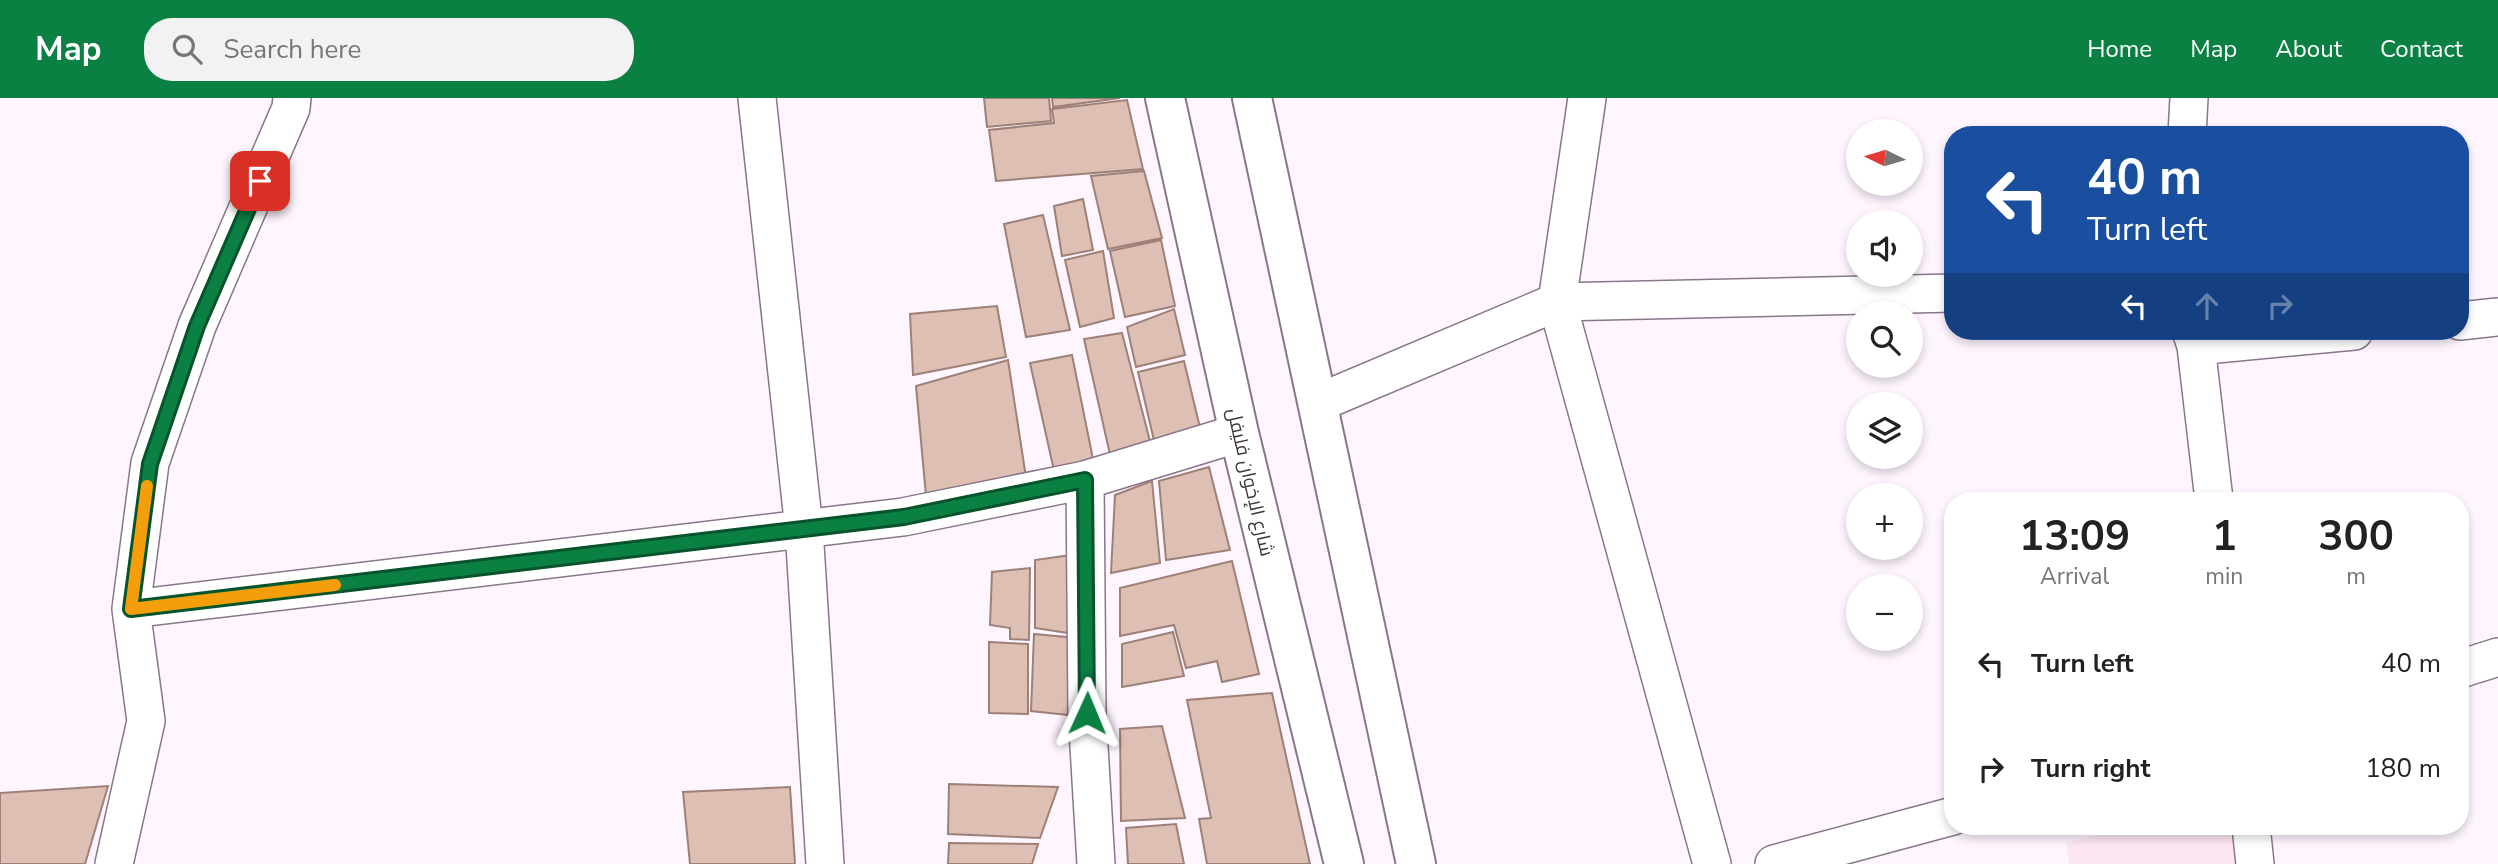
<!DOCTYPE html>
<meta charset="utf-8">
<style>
body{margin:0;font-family:"Nunito Sans",Cairo,sans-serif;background:#f2f2f2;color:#222;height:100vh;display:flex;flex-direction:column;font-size:26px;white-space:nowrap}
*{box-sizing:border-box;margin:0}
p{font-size:23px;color:#767676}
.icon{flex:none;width:38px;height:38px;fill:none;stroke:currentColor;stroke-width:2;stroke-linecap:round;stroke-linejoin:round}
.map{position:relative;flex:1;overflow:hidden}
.panel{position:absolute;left:1944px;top:394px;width:525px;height:343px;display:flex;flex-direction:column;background:#fff;border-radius:28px;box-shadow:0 4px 10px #0003}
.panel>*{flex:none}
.top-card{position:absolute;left:1944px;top:28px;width:525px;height:214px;border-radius:28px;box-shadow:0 4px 10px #0003;background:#1a4fa0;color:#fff;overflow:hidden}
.needle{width:46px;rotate:275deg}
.buttons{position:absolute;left:1846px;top:21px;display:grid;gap:14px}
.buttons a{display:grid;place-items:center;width:77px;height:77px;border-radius:50%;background:#fff;box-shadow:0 4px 10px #0003;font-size:35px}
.pin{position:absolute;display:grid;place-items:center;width:60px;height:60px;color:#fff;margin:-30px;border-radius:14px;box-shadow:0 4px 10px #0006}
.me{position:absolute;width:77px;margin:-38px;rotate:1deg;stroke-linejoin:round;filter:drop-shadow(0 0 5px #0008)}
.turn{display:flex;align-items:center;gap:24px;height:147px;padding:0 28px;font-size:32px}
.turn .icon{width:91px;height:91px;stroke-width:2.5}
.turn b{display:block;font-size:49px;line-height:60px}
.lanes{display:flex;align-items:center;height:66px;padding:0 28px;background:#0003;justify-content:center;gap:35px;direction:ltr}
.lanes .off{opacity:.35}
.eta{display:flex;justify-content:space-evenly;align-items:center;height:119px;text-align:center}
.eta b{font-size:42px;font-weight:700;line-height:49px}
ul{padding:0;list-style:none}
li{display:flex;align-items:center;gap:21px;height:105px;padding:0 28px}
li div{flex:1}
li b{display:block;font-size:26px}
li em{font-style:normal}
header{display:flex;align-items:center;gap:42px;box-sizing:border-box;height:98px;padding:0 35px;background:#0b8043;color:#fff}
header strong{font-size:33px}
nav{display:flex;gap:38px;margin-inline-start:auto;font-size:24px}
.search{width:490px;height:63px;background:#f2f2f2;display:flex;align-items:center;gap:18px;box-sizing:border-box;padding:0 24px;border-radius:28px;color:#767676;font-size:26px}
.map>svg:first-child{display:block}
</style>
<header>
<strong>Map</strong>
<div class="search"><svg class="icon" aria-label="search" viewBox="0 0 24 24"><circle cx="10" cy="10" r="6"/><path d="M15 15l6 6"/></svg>Search here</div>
<nav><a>Home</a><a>Map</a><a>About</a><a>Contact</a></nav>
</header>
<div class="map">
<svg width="2498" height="766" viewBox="0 0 2498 766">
<rect width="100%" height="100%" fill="#fef5fe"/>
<!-- education -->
<path fill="#fee7f4" d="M 2133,728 L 2236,728 L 2236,766 L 2069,766 L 2066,745 Z"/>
<!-- building -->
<path fill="#debfb4" stroke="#9d8077" stroke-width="2" d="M 984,0 L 1049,0 L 1051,23 L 987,29 Z
M 1052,0 L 1120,0 L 1053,9 Z
M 1127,2 L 1143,71 L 996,83 L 989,32 L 1054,25 L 1052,11 Z
M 1144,73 L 1162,140 L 1108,151 L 1091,78 Z
M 1083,101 L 1093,152 L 1062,158 L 1054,108 Z
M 1043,117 L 1070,232 L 1026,239 L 1004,126 Z
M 1161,142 L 1175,208 L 1125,219 L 1110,153 Z
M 1103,153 L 1114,220 L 1080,229 L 1065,162 Z
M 997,208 L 1006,259 L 913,277 L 910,216 Z
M 1174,211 L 1185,257 L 1136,269 L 1127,229 Z
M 1122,235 L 1152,351 L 1111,361 L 1084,241 Z
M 1072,257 L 1094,366 L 1055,377 L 1030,265 Z
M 1008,262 L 1027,386 L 926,398 L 916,288 Z
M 1184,263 L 1202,338 L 1156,351 L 1138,274 Z
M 1209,369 L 1230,452 L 1166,462 L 1159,383 Z
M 1152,383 L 1160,465 L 1111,475 L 1115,397 Z
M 1078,456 L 1068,535 L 1035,530 L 1035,462 Z
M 1232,463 L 1259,576 L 1222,584 L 1217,563 L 1186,570 L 1174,527 L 1120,538 L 1120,490 Z
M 1030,470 L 1029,542 L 1010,541 L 1010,530 L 990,527 L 992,474 Z
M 1173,534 L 1184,578 L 1122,589 L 1122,546 Z
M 1034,536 L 1077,540 L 1077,618 L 1031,613 Z
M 989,544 L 1028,546 L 1028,616 L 989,615 Z
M 1272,595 L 1310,766 L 1207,766 L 1199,721 L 1211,720 L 1187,602 Z
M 1162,628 L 1185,720 L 1121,723 L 1120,631 Z
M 949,686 L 1058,689 L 1040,740 L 948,736 Z
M 108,688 L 85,766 L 0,766 L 0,695 Z
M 790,689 L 795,766 L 690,766 L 683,694 Z
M 1176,726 L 1184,766 L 1128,766 L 1126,730 Z
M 949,745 L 1038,746 L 1032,766 L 948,766 Z"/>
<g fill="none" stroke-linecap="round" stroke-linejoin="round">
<!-- minor casing -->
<g stroke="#89768a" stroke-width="40">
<path id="minor" d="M 757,0 L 804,431 L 825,766
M 2187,37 L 2189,0
M 2460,223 L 2498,219
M 2191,233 L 2196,248 L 2214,402
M 2196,248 L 2354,233
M 1318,305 L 1557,204 L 1587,0
M 1085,382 L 1087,615 L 1096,766
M 131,511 L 903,419 L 1085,382 L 1239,335
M 2460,571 L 2498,559
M 2251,728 L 2255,766
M 114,766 L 146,623 L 131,511 L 150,365 L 197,228 L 291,10 L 292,0
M 1712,766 L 1557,204 L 1953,195
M 1774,766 L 1953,718"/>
</g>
<!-- major casing -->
<g stroke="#89768a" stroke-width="42">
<path id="major" d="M 1165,0 L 1239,335 L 1344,766
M 1252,0 L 1416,766"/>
</g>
<!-- minor -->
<use href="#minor" stroke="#fff" stroke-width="37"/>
<!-- major -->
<use href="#major" stroke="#fff" stroke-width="38"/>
</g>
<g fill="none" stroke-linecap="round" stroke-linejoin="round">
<!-- route casing -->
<g stroke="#07532c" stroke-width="18">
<path id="route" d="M 260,83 L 197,228 L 150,366 L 131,511 L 904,419 L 1085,382 L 1087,615"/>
</g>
<!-- route -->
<use href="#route" stroke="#0b8043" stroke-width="12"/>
<!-- slow -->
<path stroke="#f59e0b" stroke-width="12" d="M 147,388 L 131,511 L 335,487"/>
</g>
<g text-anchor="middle" stroke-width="5" stroke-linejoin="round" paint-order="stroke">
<!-- street labels -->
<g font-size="19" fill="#3d343d" stroke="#fff">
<text transform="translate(1251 384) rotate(77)" y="7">شارع الإخوان فليفل</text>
</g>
</g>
</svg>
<div class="buttons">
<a><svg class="needle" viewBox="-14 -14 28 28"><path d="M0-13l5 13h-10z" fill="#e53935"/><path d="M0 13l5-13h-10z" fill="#767676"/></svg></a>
<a><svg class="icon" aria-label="sound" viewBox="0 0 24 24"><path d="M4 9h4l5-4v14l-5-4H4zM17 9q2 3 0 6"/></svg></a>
<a><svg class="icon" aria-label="search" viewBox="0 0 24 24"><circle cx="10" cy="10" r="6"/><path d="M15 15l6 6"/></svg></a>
<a><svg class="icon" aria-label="layers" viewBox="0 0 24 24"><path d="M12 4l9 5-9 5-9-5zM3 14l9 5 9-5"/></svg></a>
<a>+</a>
<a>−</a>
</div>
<div class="pin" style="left:260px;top:83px;background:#d93025"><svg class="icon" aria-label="arrive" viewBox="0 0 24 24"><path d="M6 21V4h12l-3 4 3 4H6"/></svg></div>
<svg class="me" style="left:1087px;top:615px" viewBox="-20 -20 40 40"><path d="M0-17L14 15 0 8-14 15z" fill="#0b8043" stroke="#fff" stroke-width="4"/></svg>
<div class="top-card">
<div class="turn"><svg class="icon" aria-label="left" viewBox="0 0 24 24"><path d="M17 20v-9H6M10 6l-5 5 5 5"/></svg><div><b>40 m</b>Turn left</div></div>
<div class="lanes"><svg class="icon" aria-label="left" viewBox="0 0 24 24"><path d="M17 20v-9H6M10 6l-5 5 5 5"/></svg><svg class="icon off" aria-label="ahead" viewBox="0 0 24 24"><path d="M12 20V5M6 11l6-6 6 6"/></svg><svg class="icon off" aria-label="right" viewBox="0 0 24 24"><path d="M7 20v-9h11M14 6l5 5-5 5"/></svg></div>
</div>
<section class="panel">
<div class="eta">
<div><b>13:09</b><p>Arrival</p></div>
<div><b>1</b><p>min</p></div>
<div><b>300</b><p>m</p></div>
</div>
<ul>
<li><svg class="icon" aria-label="left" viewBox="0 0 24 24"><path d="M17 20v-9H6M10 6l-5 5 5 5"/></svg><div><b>Turn left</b></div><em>40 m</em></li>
<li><svg class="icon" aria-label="right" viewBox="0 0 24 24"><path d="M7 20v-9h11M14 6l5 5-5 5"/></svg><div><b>Turn right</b></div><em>180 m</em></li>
</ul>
</section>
</div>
